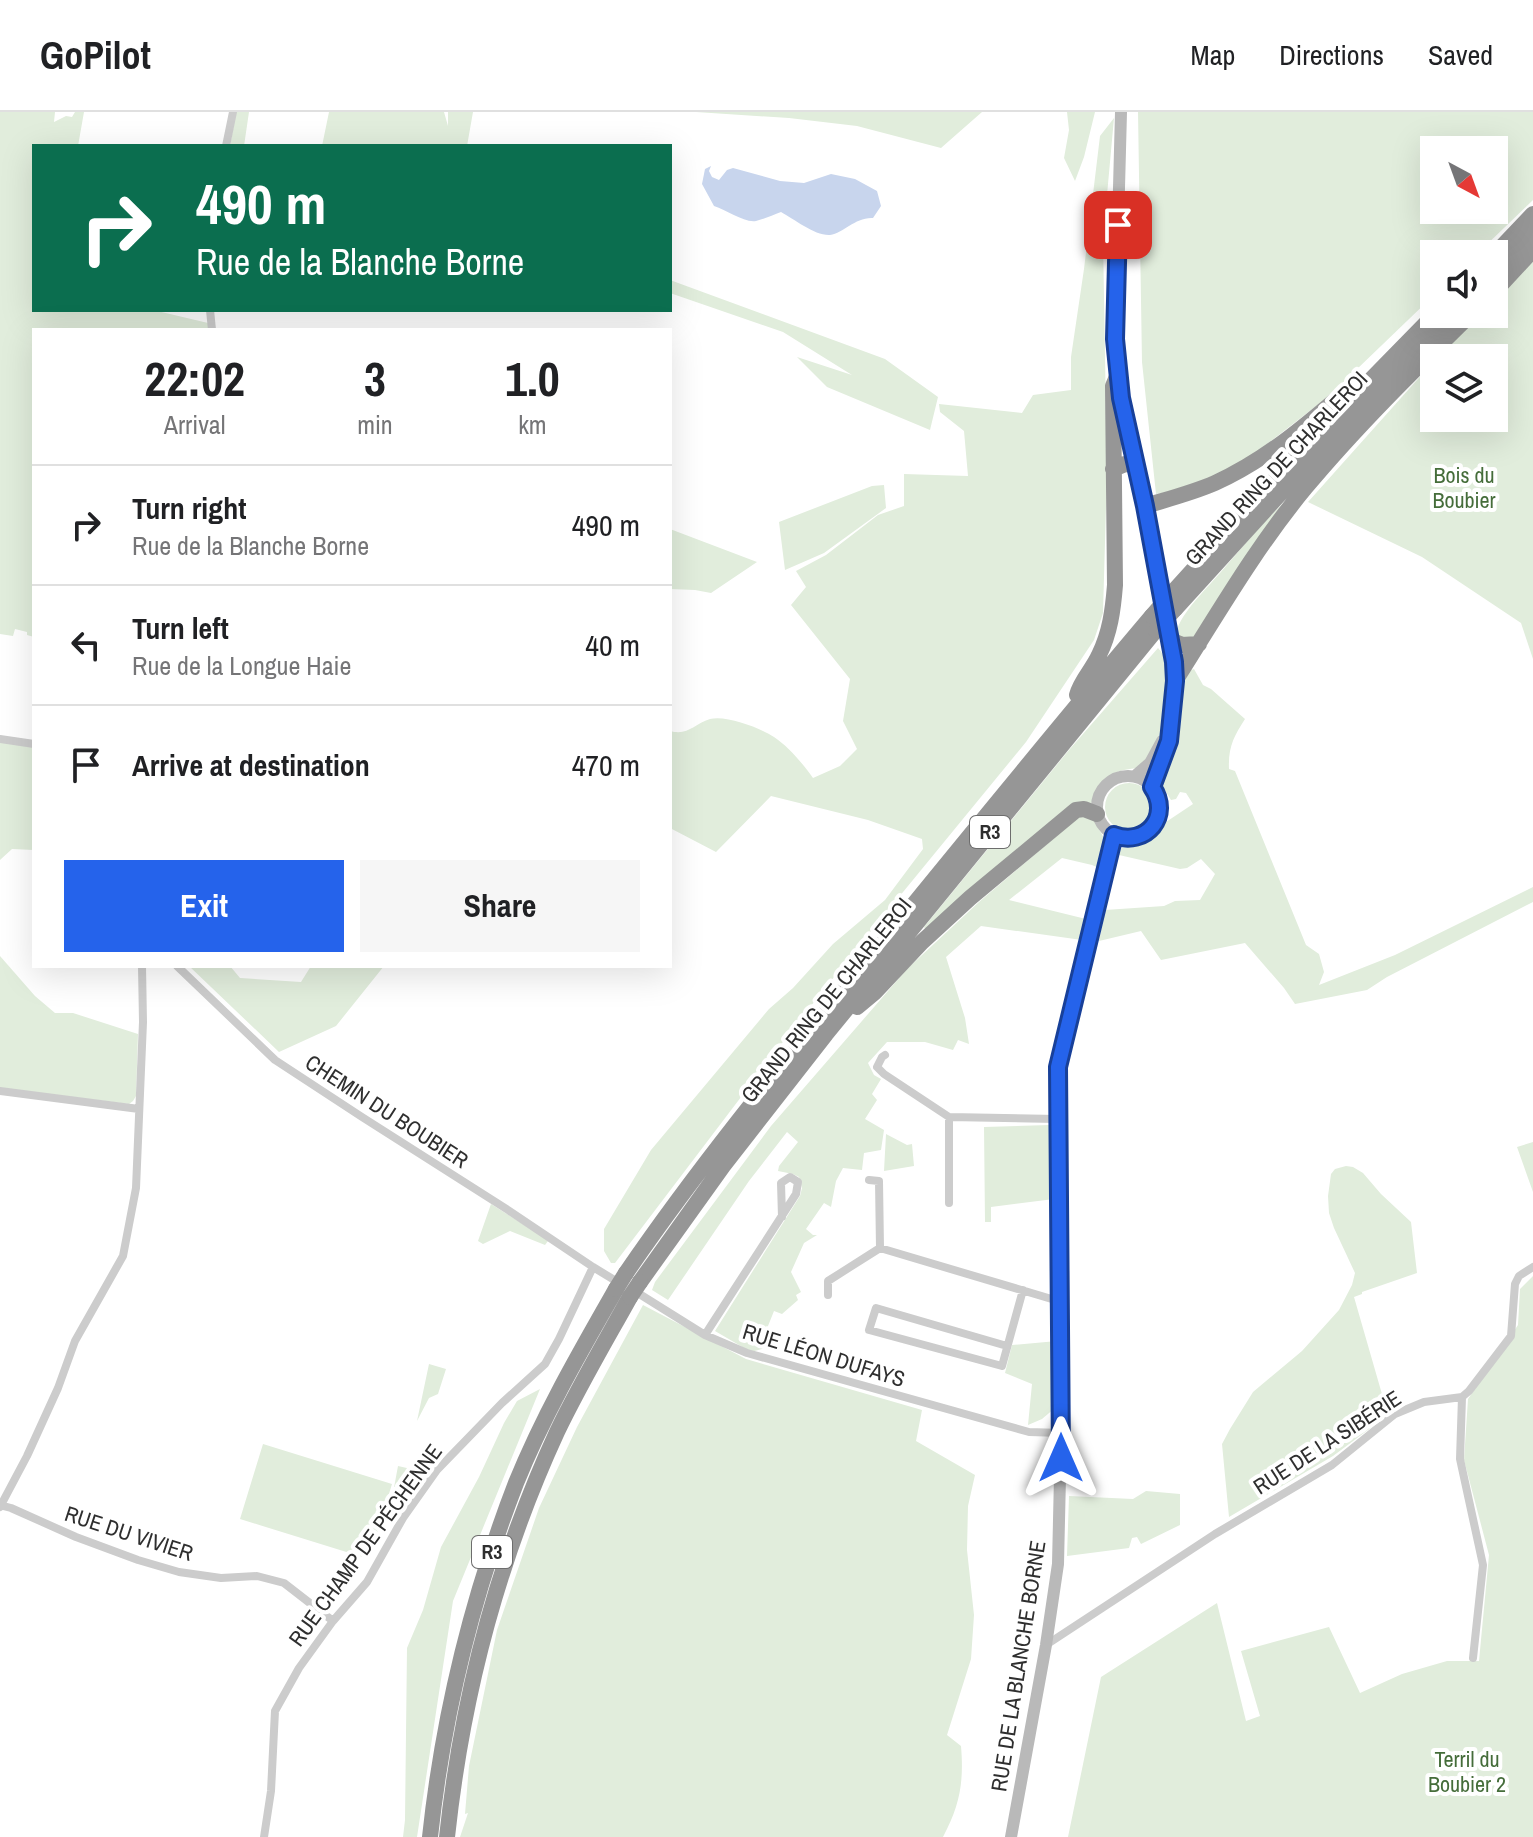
<!DOCTYPE html>
<meta charset="utf-8">
<style>
body{margin:0;font-family:"Archivo Narrow",sans-serif;background:#f6f6f6;color:#202124;height:100vh;display:flex;flex-direction:column;font-size:30px;white-space:nowrap}
*{box-sizing:border-box;margin:0}
p{font-size:26px;color:#757577}
.icon{flex:none;width:44px;height:44px;fill:none;stroke:currentColor;stroke-width:2;stroke-linecap:round;stroke-linejoin:round}
.map{position:relative;flex:1;overflow:hidden}
.panel{position:absolute;left:32px;top:216px;width:640px;height:640px;display:flex;flex-direction:column;background:#fff;border-radius:0px;box-shadow:0 8px 32px #0002}
.panel>*{flex:none}
.guide{position:absolute;left:32px;top:32px;width:640px;height:168px;border-radius:0px;box-shadow:0 8px 32px #0002;background:#0b6e4f;color:#fff;overflow:hidden}
.needle{width:52px;rotate:139deg}
.fabs{position:absolute;left:1420px;top:24px;display:grid;gap:16px}
.fabs a{display:grid;place-items:center;width:88px;height:88px;border-radius:0px;background:#fff;box-shadow:0 8px 32px #0002;font-size:40px}
.pin{position:absolute;display:grid;place-items:center;width:68px;height:68px;color:#fff;margin:-34px;border-radius:16px;box-shadow:0 4px 12px #0006}
.me{position:absolute;width:88px;margin:-44px;rotate:0deg;stroke-linejoin:round;filter:drop-shadow(0 0 6px #0008)}
.turn{display:flex;align-items:center;gap:28px;height:168px;padding:0 32px;font-size:36px}
.turn .icon{width:104px;height:104px;stroke-width:2.5}
.turn b{display:block;font-size:56px;line-height:68px}
.eta{display:flex;justify-content:space-evenly;align-items:center;height:136px;text-align:center}
.eta b{font-size:48px;font-weight:700;line-height:56px}
.action{display:flex;gap:16px;margin-top:auto;padding:16px 32px}
.action a{flex:1;height:92px;border-radius:0px;background:#2563eb;color:#fff;font-size:32px;font-weight:700;line-height:92px;text-align:center}
.action a+a{background:#f6f6f6;color:#202124}
ul{padding:0;list-style:none}
li{display:flex;align-items:center;gap:24px;height:120px;padding:0 32px;border-top:2px solid #e0e0e0}
li div{flex:1}
li b{display:block;font-size:30px}
li em{font-style:normal}
header{display:flex;align-items:center;gap:48px;box-sizing:border-box;height:112px;padding:0 40px;background:#fff;border-bottom:2px solid #e0e0e0}
header strong{font-size:38px}
nav{display:flex;gap:44px;margin-inline-start:auto;font-size:28px}
.map>svg:first-child{display:block}
</style>
<header>
<strong>GoPilot</strong>
<nav><a>Map</a><a>Directions</a><a>Saved</a></nav>
</header>
<div class="map">
<svg width="1533" height="1725" viewBox="0 0 1533 1725">
<rect width="100%" height="100%" fill="#fff"/>
<!-- green -->
<path fill="#e1eddc" fill-rule="evenodd" d="M 0,0 L 55,0 L 54,10 L 66,4 L 72,5 L 75,0 L 84,0 L 78,34 L 34,34 L 34,198 L 153,198 L 208,211 L 209,218 L 34,218 L 34,525 L 27,523 L 27,520 L 15,517 L 13,524 L 0,522 Z
M 236,0 L 249,0 L 244,34 L 230,34 Z
M 329,0 L 444,0 L 448,14 L 448,0 L 473,0 L 467,34 L 322,34 Z
M 696,0 L 982,0 L 941,36 L 857,14 L 789,6 Z
M 1067,0 L 1095,0 L 1084,45 L 1075,69 L 1064,46 L 1069,18 Z
M 1138,0 L 1533,0 L 1533,88 L 1477,142 L 1434,142 L 1434,183 L 1329,284 L 1254,342 L 1202,374 L 1156,382 L 1142,250 ZM 1434,38 L 1494,38 L 1494,98 L 1434,98 Z
M 1114,6 L 1103,127 L 1107,360 L 1103,501 L 1094,528 L 1026,630 L 867,824 L 795,914 L 615,1151 L 611,1151 L 604,1139 L 604,1117 L 651,1038 L 769,897 L 793,876 L 833,832 L 885,788 L 923,737 L 922,727 L 868,708 L 771,684 L 716,740 L 670,716 L 670,619 C 688,624 694,612 710,607 C 727,603 760,616 774,625 C 789,635 803,652 813,666 L 840,654 L 857,637 L 843,609 L 850,567 L 791,493 L 806,475 L 796,459 L 826,443 L 878,403 L 904,394 L 904,362 L 968,364 L 964,319 L 940,300 L 939,292 L 1022,301 L 1033,283 L 1071,278 L 1071,245 L 1084,157 L 1100,24 Z
M 1533,146 L 1533,547 L 1521,511 L 1422,445 L 1308,390 L 1434,249 L 1434,306 L 1494,306 L 1494,246 L 1437,246 L 1478,202 L 1494,202 L 1494,186 Z
M 670,168 L 885,247 L 938,285 L 930,318 L 827,275 L 797,245 L 852,263 L 783,220 L 670,181 Z
M 884,373 L 886,396 L 824,441 L 785,458 L 779,410 L 872,374 Z
M 1301,375 L 1197,525 L 1180,525 L 1176,520 C 1182,500 1206,477 1220,461 C 1246,431 1271,400 1301,375 Z
M 670,417 L 757,450 L 711,481 L 695,478 L 670,477 Z
M 1158,536 C 1178,556 1167,612 1155,634 C 1151,642 1146,649 1141,656 C 1113,657 1101,665 1091,692 L 927,820 L 924,815 L 1069,638 Z
M 1194,557 L 1203,573 L 1211,577 L 1245,607 C 1234,624 1228,635 1229,657 L 1235,659 L 1306,833 L 1319,842 L 1324,860 L 1319,873 L 1395,843 L 1533,775 L 1533,790 L 1387,865 L 1367,878 L 1295,892 L 1284,876 L 1245,831 L 1161,848 L 1141,819 L 1099,829 L 1105,798 L 1164,794 L 1175,789 L 1200,788 L 1215,762 L 1201,747 L 1187,756 L 1180,757 L 1119,743 L 1119,737 L 1131,733 L 1142,732 L 1148,729 L 1166,710 L 1193,692 L 1186,681 L 1180,680 L 1176,687 L 1171,688 L 1161,672 L 1183,568 L 1186,560 Z
M 0,629 L 34,635 L 34,738 L 12,737 L 0,748 Z
M1105 695a24 24 0 1 1 48 0a24 24 0 1 1-48 0Z
M 1081,703 L 1094,708 L 1106,730 L 1103,758 L 1092,753 L 1062,746 L 1009,788 L 1090,808 L 1082,828 L 981,814 L 946,845 L 965,906 L 969,932 L 958,928 L 953,938 L 925,930 L 887,930 L 868,951 L 874,963 L 881,967 L 872,982 L 877,988 L 865,1007 L 884,1018 L 881,1038 L 864,1041 L 862,1058 L 843,1056 L 836,1069 L 831,1095 L 824,1091 L 806,1117 L 813,1123 L 817,1123 L 804,1131 L 791,1160 L 801,1180 L 796,1183 L 798,1188 L 782,1202 L 774,1199 L 766,1219 L 765,1231 L 762,1237 L 751,1240 L 715,1219 L 800,1084 L 802,1076 L 799,1065 L 793,1062 L 778,1059 L 779,1054 L 798,1030 L 787,1020 L 749,1069 L 668,1188 L 652,1178 L 655,1170 L 771,1014 L 907,857 L 979,790 Z
M 0,844 L 35,884 L 55,901 L 73,901 L 138,922 L 136,984 L 133,989 L 129,992 L 0,976 Z
M 189,854 L 230,854 L 240,866 L 301,870 L 311,854 L 384,854 L 336,914 L 279,940 Z
M 1049,1013 L 1051,1018 L 1054,1087 L 991,1095 L 991,1110 L 985,1110 L 984,1015 Z
M 886,1022 L 907,1033 L 912,1032 L 914,1054 L 884,1059 Z
M 1533,1030 L 1533,1080 L 1517,1035 Z
M 1346,1054 L 1353,1055 L 1363,1061 L 1381,1082 L 1411,1110 L 1417,1161 L 1362,1180 L 1362,1182 L 1354,1185 L 1388,1303 L 1333,1344 L 1229,1405 L 1222,1332 L 1230,1317 L 1253,1280 L 1302,1239 L 1339,1198 L 1352,1173 L 1355,1161 L 1334,1116 L 1329,1101 L 1328,1084 L 1331,1062 L 1335,1057 Z
M 491,1092 L 540,1123 L 548,1129 L 545,1133 L 510,1119 L 483,1132 L 478,1129 Z
M 1533,1164 L 1533,1725 L 1068,1725 L 1101,1565 L 1217,1491 L 1246,1609 L 1260,1604 L 1241,1539 L 1329,1515 L 1360,1581 L 1402,1562 L 1447,1549 L 1479,1549 L 1489,1443 L 1464,1348 L 1468,1287 L 1518,1213 L 1520,1177 Z
M 643,1193 L 746,1247 L 922,1298 L 916,1329 L 975,1363 L 968,1394 L 967,1438 L 974,1503 L 971,1547 L 947,1623 L 961,1634 C 964,1670 960,1693 943,1725 L 460,1725 L 468,1701 L 465,1702 L 469,1654 L 497,1518 L 539,1396 L 577,1315 Z
M 1057,1229 L 1055,1296 L 1042,1307 L 1028,1313 L 1032,1272 L 1005,1261 L 1012,1233 Z
M 429,1252 L 446,1257 L 438,1282 L 429,1286 L 417,1309 Z
M 540,1277 L 453,1489 L 417,1725 L 403,1725 L 405,1708 L 407,1536 L 423,1498 L 441,1435 L 479,1365 L 504,1311 L 517,1289 Z
M 263,1332 L 392,1372 L 369,1447 L 240,1407 Z
M 398,1354 L 420,1359 L 417,1370 L 393,1403 L 390,1397 Z
M 1146,1379 L 1180,1382 L 1180,1413 L 1141,1432 L 1137,1425 L 1132,1426 L 1129,1436 L 1067,1444 L 1069,1384 L 1133,1387 Z"/>
<!-- water -->
<path fill="#c8d5ed" d="M 711,54 L 709,59 L 712,65 L 719,68 L 727,58 L 733,56 L 780,69 L 804,71 L 831,62 L 855,67 L 877,79 L 881,94 L 873,106 C 855,105 844,121 830,123 C 815,124 794,107 781,100 C 773,103 764,107 756,109 C 744,111 727,98 714,94 L 702,72 L 705,57 Z"/>
<g fill="none" stroke-linecap="round" stroke-linejoin="round">
<!-- street -->
<path stroke="#ccc" stroke-width="8" d="M 226,34 L 233,0
M 210,198 L 212,218
M 0,627 L 34,632
M 177,854 L 275,948 L 362,1005 L 508,1098 L 593,1155 L 621,1172
M 885,943 L 882,945 L 877,955 L 884,962 L 949,1005 L 1057,1007
M 0,979 L 139,997
M 869,1068 L 879,1069 L 880,1136
M 949,1091 L 949,1005
M 633,1178 L 705,1223 L 747,1241 L 1029,1320 L 1061,1321
M 828,1183 L 828,1169 L 880,1136 L 1055,1188 L 1060,1188
M 705,1223 L 712,1212 L 796,1082 L 798,1070 L 790,1065 L 781,1071 L 782,1105
M 1007,1234 L 876,1196 L 869,1218 L 1002,1254 L 1023,1178
M 1462,1285 L 1460,1347 L 1483,1453 L 1473,1546
M 0,1393 L 11,1396 L 76,1425 L 138,1448 L 179,1460 L 221,1466 L 257,1464 L 284,1471 L 333,1509
M 0,1395 L 27,1344 L 58,1276 L 75,1229 L 123,1144 L 136,1076 L 143,910 L 142,854
M 1046,1533 L 1215,1422 L 1332,1353 L 1395,1302 L 1424,1290 L 1462,1285 L 1469,1279 L 1511,1224 L 1515,1172 L 1519,1164 L 1533,1155
M 264,1725 L 271,1679 L 275,1599 L 299,1556 L 333,1509 L 367,1470 L 403,1406 L 437,1358 L 502,1291 L 545,1252 L 559,1227 L 593,1155"/>
<!-- secondary -->
<path stroke="#b9b9b9" stroke-width="12" d="M 1121,0 L 1115,227 L 1121,286 L 1145,394 L 1174,550 L 1175,569 L 1169,629 L 1152,675
M1097 695a31 31 0 1 1 62 0a31 31 0 1 1-62 0Z
M 1135,664 L 1150,651 L 1162,629
M 1011,1725 L 1046,1533 L 1058,1452 L 1061,1321 L 1058,955 L 1114,723"/>
<!-- highway -->
<path stroke="#969696" stroke-width="16" d="M 1494,143 L 1533,102
M 1494,162 L 1533,121
M 1494,180 L 1533,138
M 1113,357 L 1125,352 L 1136,354
M 1145,394 C 1168,387 1192,381 1215,371 C 1264,349 1305,314 1346,279
M 1172,481 L 1298,342 L 1435,202
M 1175,497 L 1308,351 L 1454,202
M 1170,528 L 1182,533 L 1199,532
M 1175,569 C 1217,503 1256,435 1306,375 C 1357,314 1414,258 1471,202
M 1077,583 C 1081,568 1093,557 1099,543 C 1110,521 1113,498 1115,473 L 1113,274 L 1118,262
M 857,895 L 875,880 L 922,830 L 970,786 L 1076,698 L 1084,697 L 1097,702
M 626,1161 C 702,1050 789,945 874,841 C 966,728 1058,615 1152,504
M 640,1170 L 723,1054 L 826,922 L 1156,518
M 430,1725 C 443,1604 472,1485 516,1371 C 543,1304 580,1240 616,1177
M 447,1725 C 462,1585 498,1448 557,1320 C 579,1274 605,1230 630,1185"/>
<!-- highway-bridge -->
<path stroke="#969696" stroke-width="16" d="M 1152,504 L 1172,481
M 1156,518 L 1175,497
M 616,1177 L 626,1161
M 630,1185 L 640,1170"/>
</g>
<g fill="none" stroke-linecap="round" stroke-linejoin="round">
<!-- route casing -->
<g stroke="#184099" stroke-width="20">
<path id="route" d="M 1061,1346 L 1058,955 L 1114,723 C 1146,735 1172,704 1152,675 L 1169,629 L 1175,569 L 1174,550 L 1145,394 L 1121,286 L 1115,227 L 1118,113"/>
</g>
<!-- route -->
<use href="#route" stroke="#2563eb" stroke-width="14"/>
</g>
<g text-anchor="middle" stroke-width="8" stroke-linejoin="round" paint-order="stroke">
<!-- shield labels -->
<g fill="#fff" stroke="#6d6d6d" stroke-width="2">
<rect x="970" y="704" width="40" height="32" rx="6"/>
<rect x="472" y="1424" width="40" height="32" rx="6"/>
</g>
<g font-size="20" font-weight="bold" fill="#2f2f2f">
<text x="990" y="727">R3</text>
<text x="492" y="1447">R3</text>
</g>
<!-- street labels -->
<g font-size="22" fill="#2f2f2f" stroke="#fff">
<text transform="translate(1276 356) rotate(-47)" y="8">GRAND RING DE CHARLEROI</text>
<text transform="translate(826 888) rotate(-51)" y="8">GRAND RING DE CHARLEROI</text>
<text transform="translate(387 999) rotate(33)" y="8">CHEMIN DU BOUBIER</text>
<text transform="translate(824 1243) rotate(17)" y="8">RUE LÉON DUFAYS</text>
<text transform="translate(1327 1330) rotate(-33)" y="8">RUE DE LA SIBÉRIE</text>
<text transform="translate(129 1421) rotate(18)" y="8">RUE DU VIVIER</text>
<text transform="translate(365 1433) rotate(-54)" y="8">RUE CHAMP DE PÉCHENNE</text>
<text transform="translate(1018 1554) rotate(-81)" y="8">RUE DE LA BLANCHE BORNE</text>
</g>
<!-- park labels -->
<g font-size="22" fill="#456d3a" stroke="#fff">
<text x="1464" y="371">Bois du<tspan x="1464" dy="25">Boubier</tspan></text>
<text x="1467" y="1655">Terril du<tspan x="1467" dy="25">Boubier 2</tspan></text>
</g>
</g>
</svg>
<div class="fabs">
<a><svg class="needle" viewBox="-14 -14 28 28"><path d="M0-13l5 13h-10z" fill="#e53935"/><path d="M0 13l5-13h-10z" fill="#757577"/></svg></a>
<a><svg class="icon" aria-label="sound" viewBox="0 0 24 24"><path d="M4 9h4l5-4v14l-5-4H4zM17 9q2 3 0 6"/></svg></a>
<a><svg class="icon" aria-label="layers" viewBox="0 0 24 24"><path d="M12 4l9 5-9 5-9-5zM3 14l9 5 9-5"/></svg></a>
</div>
<div class="pin" style="left:1118px;top:113px;background:#d93025"><svg class="icon" aria-label="arrive" viewBox="0 0 24 24"><path d="M6 21V4h12l-3 4 3 4H6"/></svg></div>
<svg class="me" style="left:1061px;top:1346px" viewBox="-20 -20 40 40"><path d="M0-17L14 15 0 8-14 15z" fill="#2563eb" stroke="#fff" stroke-width="4"/></svg>
<div class="guide">
<div class="turn"><svg class="icon" aria-label="right" viewBox="0 0 24 24"><path d="M7 20v-9h11M14 6l5 5-5 5"/></svg><div><b>490 m</b>Rue de la Blanche Borne</div></div>
</div>
<section class="panel">
<div class="eta">
<div><b>22:02</b><p>Arrival</p></div>
<div><b>3</b><p>min</p></div>
<div><b>1.0</b><p>km</p></div>
</div>
<ul>
<li><svg class="icon" aria-label="right" viewBox="0 0 24 24"><path d="M7 20v-9h11M14 6l5 5-5 5"/></svg><div><b>Turn right</b><p>Rue de la Blanche Borne</p></div><em>490 m</em></li>
<li><svg class="icon" aria-label="left" viewBox="0 0 24 24"><path d="M17 20v-9H6M10 6l-5 5 5 5"/></svg><div><b>Turn left</b><p>Rue de la Longue Haie</p></div><em>40 m</em></li>
<li><svg class="icon" aria-label="arrive" viewBox="0 0 24 24"><path d="M6 21V4h12l-3 4 3 4H6"/></svg><div><b>Arrive at destination</b></div><em>470 m</em></li>
</ul>
<div class="action"><a>Exit</a><a>Share</a></div>
</section>
</div>
